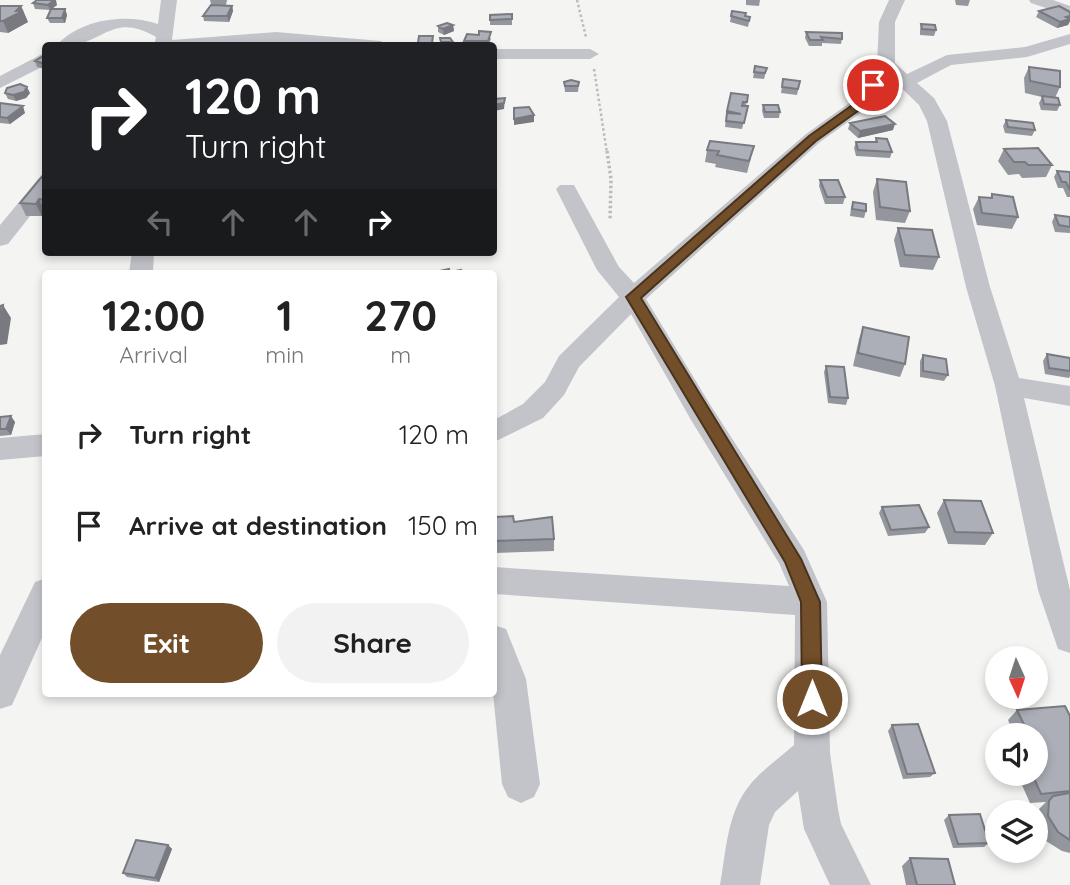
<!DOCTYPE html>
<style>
body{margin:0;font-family:Quicksand,sans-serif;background:#f2f2f2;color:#222;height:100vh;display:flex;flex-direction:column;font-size:26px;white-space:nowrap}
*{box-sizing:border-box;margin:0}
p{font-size:23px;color:#767676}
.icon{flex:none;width:38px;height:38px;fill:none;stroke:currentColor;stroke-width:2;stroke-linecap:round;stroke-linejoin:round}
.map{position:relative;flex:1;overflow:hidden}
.details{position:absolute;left:42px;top:270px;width:455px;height:427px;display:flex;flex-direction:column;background:#fff;border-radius:7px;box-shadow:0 4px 10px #0003}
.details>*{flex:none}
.guide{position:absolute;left:42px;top:42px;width:455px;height:214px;border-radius:7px;box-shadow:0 4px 10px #0003;background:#202124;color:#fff;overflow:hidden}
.needle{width:46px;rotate:177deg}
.buttons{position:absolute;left:985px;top:646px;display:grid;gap:14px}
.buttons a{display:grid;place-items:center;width:63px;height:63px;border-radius:50%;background:#fff;box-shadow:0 4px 10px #0003;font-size:35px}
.pin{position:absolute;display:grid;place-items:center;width:60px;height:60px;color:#fff;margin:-30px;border:4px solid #fff;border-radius:50%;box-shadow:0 2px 7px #0007}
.me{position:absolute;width:77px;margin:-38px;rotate:0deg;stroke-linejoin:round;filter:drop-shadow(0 0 5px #0008)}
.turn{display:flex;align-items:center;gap:24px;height:147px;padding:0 28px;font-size:32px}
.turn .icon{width:91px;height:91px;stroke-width:2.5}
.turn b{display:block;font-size:49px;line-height:60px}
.lanes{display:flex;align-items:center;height:66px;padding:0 28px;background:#0003;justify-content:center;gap:35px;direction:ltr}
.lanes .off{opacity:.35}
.eta{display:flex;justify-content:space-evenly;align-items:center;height:119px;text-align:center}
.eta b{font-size:42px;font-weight:700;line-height:49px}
.action{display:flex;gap:14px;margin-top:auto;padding:14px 28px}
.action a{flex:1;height:80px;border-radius:42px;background:#724f2a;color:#fff;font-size:28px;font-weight:700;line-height:80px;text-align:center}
.action a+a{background:#f2f2f2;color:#222}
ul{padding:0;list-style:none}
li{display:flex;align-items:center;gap:21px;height:91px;padding:0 28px}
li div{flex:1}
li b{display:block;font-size:26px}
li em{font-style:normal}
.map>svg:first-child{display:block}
</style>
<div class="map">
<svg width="1070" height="885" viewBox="0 0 1070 885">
<rect width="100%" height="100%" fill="#f4f5f2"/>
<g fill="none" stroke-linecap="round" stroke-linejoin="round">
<!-- path-far1 -->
<path stroke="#babbbe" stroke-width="2.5" stroke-dasharray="2.5 2.5" stroke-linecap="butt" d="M 577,0 L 586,37
M 594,69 L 607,153"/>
<!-- path -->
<path stroke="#babbbe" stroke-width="3.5" stroke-dasharray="2.5 2.5" stroke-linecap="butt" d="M 607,151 L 611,179 L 610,220"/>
<!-- minor -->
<path fill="#c3c4c9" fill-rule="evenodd" d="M 161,0 L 177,0 L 172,40 L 276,32 L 381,41 L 389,46 L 315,46 L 276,42 L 234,46 L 154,46 L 156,37 C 119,16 110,34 78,45 C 72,47 62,46 56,46 C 80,19 125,13 158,24 Z
M 889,0 L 905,0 L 895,22 L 895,63 L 907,74 L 947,55 L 1025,47 L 1070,34 L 1070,44 L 1027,57 L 951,65 L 917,83 L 934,98 L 947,121 L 990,287 L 1019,378 L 1070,386 L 1070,406 L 1024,398 L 1070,590 L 1070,653 L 1058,649 L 1038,590 L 995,386 L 966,287 L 927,121 L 919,105 L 888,75 L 866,109 L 820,142 L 646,299 L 711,406 L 804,550 L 827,602 L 830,753 L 838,809 L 841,824 L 871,885 L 830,885 L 804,829 L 798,791 L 775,812 L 769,825 L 760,885 L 720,885 C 726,852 727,813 749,786 C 761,771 779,758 794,745 L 795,615 L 494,594 L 494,567 L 789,586 L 779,563 L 691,420 L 631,314 L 579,367 L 564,395 L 543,418 L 494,442 L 494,420 L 523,404 L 545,382 L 559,356 L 619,297 L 597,270 L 556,189 L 560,185 L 574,185 L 619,267 L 634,283 L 806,134 L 852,101 L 877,64 L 879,22 Z
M 1029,0 L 1053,0 L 1070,6 L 1070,16 L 1031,3 Z
M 494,49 L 590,49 L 599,54 L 590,59 L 494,59 Z
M 46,52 L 46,65 L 0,88 L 0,76 Z
M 46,176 L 46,196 L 8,244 L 0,246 L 0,225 L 39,178 Z
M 132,252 L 154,252 L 153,273 L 129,273 Z
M 46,434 L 46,456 L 0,460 L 0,438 Z
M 46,578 L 46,629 L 12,705 L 0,709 L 0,655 L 35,582 Z
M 494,625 L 506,629 L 526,679 L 540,784 L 534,797 L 521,803 L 508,797 L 502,784 L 493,693 Z"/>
</g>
<!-- wall -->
<path fill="#94969d" d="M 210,0 L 227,0 L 226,5 L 232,6 L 233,11 L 229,22 L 204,21 L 203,16 L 211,4 Z
M 746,0 L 760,0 L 759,6 L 746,5 Z
M 955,0 L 970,0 L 968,6 L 956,5 Z
M 33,3 L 57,5 L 52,9 L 65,9 L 67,15 L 65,23 L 50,23 L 47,18 L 50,10 L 35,9 Z
M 0,6 L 21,6 L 28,22 L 8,33 L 0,32 Z
M 1039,11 L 1070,21 L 1068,25 L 1057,28 L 1036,17 Z
M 512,14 L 512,25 L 490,25 L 490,15 Z
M 731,16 L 750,17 L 748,27 L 730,22 Z
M 921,24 L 936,30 L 934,36 L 920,35 L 920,30 Z
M 453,25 L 454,31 L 444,35 L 438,32 L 438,26 Z
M 806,32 L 842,39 L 841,44 L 822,43 L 822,46 L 809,46 L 805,38 Z
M 440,38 L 453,42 L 453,46 L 441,46 Z
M 491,38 L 489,46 L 465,46 L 464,41 Z
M 433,42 L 433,46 L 418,46 L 418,43 Z
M 45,55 L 46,69 L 37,67 L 35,61 Z
M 755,66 L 767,68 L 764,79 L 753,78 Z
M 1029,67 L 1060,87 L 1055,98 L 1060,105 L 1057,111 L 1041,110 L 1039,103 L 1042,97 L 1025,93 L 1024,78 Z
M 783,79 L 800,81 L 797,95 L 781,93 Z
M 564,82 L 579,82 L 578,92 L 565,92 Z
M 5,93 L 30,93 L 26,98 L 16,101 L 8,99 Z
M 748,95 L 746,106 L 748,106 L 742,129 L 725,127 L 727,111 Z
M 0,103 L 25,113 L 10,124 L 0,123 Z
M 763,105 L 780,112 L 779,118 L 764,118 L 762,111 Z
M 1006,120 L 1035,130 L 1032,136 L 1005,133 L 1003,126 Z
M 850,123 L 893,130 L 858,138 L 848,129 Z
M 876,138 L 892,152 L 890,158 L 856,156 L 854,148 L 856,142 L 875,142 Z
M 1004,149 L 1052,165 L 1046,177 L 1022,178 L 1019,174 L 1008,175 L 998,161 Z
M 707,150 L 751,158 L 747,173 L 715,167 L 716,164 L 705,162 Z
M 1057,171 L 1070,172 L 1070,197 L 1067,197 L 1063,188 L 1058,188 L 1054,177 Z
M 46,174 L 46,212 L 42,216 L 26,216 L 20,203 Z
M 877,179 L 910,211 L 905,223 L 876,220 L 873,192 Z
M 820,180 L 845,197 L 843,204 L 825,204 L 819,186 Z
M 992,194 L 1018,217 L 1012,229 L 977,225 L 973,209 L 979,197 L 990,198 Z
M 853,202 L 866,211 L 864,218 L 850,216 L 851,208 Z
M 1055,215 L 1070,217 L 1070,233 L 1055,232 L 1052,222 Z
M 898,228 L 939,257 L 933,270 L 900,267 L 894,240 Z
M 863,327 L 905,364 L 900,377 L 853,366 L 859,339 Z
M 1047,354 L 1070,358 L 1070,376 L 1069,378 L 1045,374 L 1043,361 Z
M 923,355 L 948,375 L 944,381 L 920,377 L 920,361 Z
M 826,366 L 848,398 L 846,405 L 828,403 L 824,372 Z
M 0,417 L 15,422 L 11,435 L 0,436 Z
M 944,500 L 993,533 L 985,545 L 948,544 L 937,513 Z
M 882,507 L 929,527 L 925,533 L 888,536 L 879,513 Z
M 494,517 L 514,522 L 554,539 L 554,551 L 494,553 Z
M 1017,710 L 1070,716 L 1070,853 L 1062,851 L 1046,841 L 1037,825 L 1038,810 L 1046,802 L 1030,803 L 1017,774 L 1036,774 L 1036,735 L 1014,735 L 1008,720 Z
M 892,725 L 935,773 L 930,777 L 903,779 L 888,731 Z
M 949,815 L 989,843 L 984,847 L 953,848 L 944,820 Z
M 168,845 L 172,849 L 159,882 L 127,877 L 123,873 Z
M 910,858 L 955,885 L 906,885 L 902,866 Z"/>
<!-- shaded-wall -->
<path fill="#787a80" d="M 54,0 L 56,0 L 57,5 L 50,10 L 48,5 Z
M 21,6 L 28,22 L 8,33 L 3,21 L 16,11 Z
M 232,6 L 233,11 L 229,22 L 227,16 Z
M 65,9 L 67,15 L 65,23 L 62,18 Z
M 1070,16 L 1070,21 L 1068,25 L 1057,28 L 1060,22 L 1066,17 Z
M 453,25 L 454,31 L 444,35 L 443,29 Z
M 27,87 L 30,93 L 26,98 L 16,101 L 13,95 Z
M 505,98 L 504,109 L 494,111 L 494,105 Z
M 23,106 L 25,113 L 10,124 L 7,118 Z
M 534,115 L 534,122 L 514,125 L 514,119 Z
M 895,124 L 893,130 L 858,138 L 860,131 Z
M 39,199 L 45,212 L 42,216 L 36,204 Z
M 440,252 L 455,252 L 440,255 Z
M 3,305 L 11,318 L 7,344 L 0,345 L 0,325 Z
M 11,416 L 15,422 L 11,435 L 6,429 Z
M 168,845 L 172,849 L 159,882 L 155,878 Z"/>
<!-- building -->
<path fill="#acafb7" stroke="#787a80" stroke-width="2" d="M 37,0 L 54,0 L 48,5 L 33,3 Z
M 211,5 L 232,6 L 227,16 L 203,16 Z
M 0,6 L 21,6 L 16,11 L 23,11 L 3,21 L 0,21 Z
M 1059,6 L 1070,12 L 1070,16 L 1066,17 L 1070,19 L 1060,22 L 1039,11 Z
M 51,9 L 65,9 L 62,18 L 47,18 Z
M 732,11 L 746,13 L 745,16 L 750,17 L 749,21 L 731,16 Z
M 512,14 L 512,19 L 490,20 L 490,15 Z
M 447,23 L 453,25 L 443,29 L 438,26 Z
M 921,24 L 935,25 L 936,30 L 922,29 Z
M 479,31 L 491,32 L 488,41 L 464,41 L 467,34 L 479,35 Z
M 806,32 L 842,33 L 842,39 L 821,37 L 823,40 L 810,40 Z
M 419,36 L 433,36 L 432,43 L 418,43 Z
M 440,38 L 450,38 L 453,42 L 441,42 Z
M 45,55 L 45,64 L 35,61 Z
M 755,66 L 767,68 L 765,73 L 754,72 Z
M 1029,67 L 1060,71 L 1060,87 L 1030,81 Z
M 783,79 L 800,81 L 798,89 L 782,87 Z
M 571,80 L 579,82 L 578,86 L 565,86 L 564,82 Z
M 20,84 L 27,87 L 24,92 L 13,95 L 5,93 L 7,88 Z
M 731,93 L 748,95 L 747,102 L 743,102 L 742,106 L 748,106 L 744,123 L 726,121 L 727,113 L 741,114 L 727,111 Z
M 1042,96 L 1058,98 L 1060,105 L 1044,104 Z
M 505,98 L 504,103 L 494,105 L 494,99 Z
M 0,103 L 23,106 L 7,118 L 0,117 Z
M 763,105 L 778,105 L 780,112 L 765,112 Z
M 529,107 L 534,115 L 514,119 L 514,108 Z
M 885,116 L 895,124 L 860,131 L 850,123 Z
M 1006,120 L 1033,123 L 1035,130 L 1008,127 Z
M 876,138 L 887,139 L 892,152 L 858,150 L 856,142 L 877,142 Z
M 710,141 L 754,146 L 749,161 L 717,155 L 719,151 L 707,150 Z
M 1038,148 L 1052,165 L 1028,165 L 1025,162 L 1014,162 L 1004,149 Z
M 1057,171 L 1070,172 L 1070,190 L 1066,182 L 1062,182 Z
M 44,174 L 46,174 L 46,200 L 39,199 L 36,204 L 20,203 Z
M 877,179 L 906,182 L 910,211 L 880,207 Z
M 820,180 L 838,180 L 845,197 L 827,197 Z
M 992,194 L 1013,197 L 1018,217 L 982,213 L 979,197 L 992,198 Z
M 853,202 L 866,204 L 866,211 L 852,209 Z
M 1055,215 L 1070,217 L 1070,227 L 1059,225 Z
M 898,228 L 932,230 L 939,257 L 905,255 Z
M 449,269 L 450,272 L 461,270 L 462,273 L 435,273 L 435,272 Z
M 3,305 L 0,325 L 0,306 Z
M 863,327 L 909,337 L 905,364 L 858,353 Z
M 1047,354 L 1070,358 L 1070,371 L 1049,368 Z
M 923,355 L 946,359 L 948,375 L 923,371 Z
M 826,366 L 844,367 L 848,398 L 830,397 Z
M 11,416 L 6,429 L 0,429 L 0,417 Z
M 944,500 L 981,501 L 993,533 L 955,532 Z
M 919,505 L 929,527 L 891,530 L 882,507 Z
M 513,516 L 514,522 L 552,517 L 554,539 L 494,541 L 494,517 Z
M 1065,706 L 1070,716 L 1070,791 L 1041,794 L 1032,774 L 1036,774 L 1036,757 L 1039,757 L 1036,751 L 1036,735 L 1029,735 L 1017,710 Z
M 918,724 L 935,773 L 907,774 L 892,725 Z
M 1069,793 L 1070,793 L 1070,840 L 1058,832 L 1048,816 L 1049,801 L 1053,796 Z
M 980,814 L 989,843 L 958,844 L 949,815 Z
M 136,840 L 168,845 L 155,878 L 123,873 Z
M 910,858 L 948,859 L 955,885 L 917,885 Z"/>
<!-- route -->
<path fill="#724f2a" stroke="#4a331b" stroke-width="2" d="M 869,83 L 878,85 L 862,108 L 816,141 L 641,298 L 801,559 L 820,602 L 822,699 L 819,705 L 812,708 L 805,705 L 802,699 L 801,602 L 785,562 L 626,297 L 809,136 L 855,103 Z"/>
</svg>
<div class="buttons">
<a><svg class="needle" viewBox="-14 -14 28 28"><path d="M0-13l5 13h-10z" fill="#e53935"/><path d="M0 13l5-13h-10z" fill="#767676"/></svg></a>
<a><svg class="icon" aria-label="sound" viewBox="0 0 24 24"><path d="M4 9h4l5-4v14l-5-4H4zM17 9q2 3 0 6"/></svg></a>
<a><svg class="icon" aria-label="layers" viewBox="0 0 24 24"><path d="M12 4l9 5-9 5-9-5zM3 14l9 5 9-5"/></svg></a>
</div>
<div class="pin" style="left:873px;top:85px;background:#d93025"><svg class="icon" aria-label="arrive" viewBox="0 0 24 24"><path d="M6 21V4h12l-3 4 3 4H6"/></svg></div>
<svg class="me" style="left:812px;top:699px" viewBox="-20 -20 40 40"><circle r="17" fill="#724f2a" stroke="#fff" stroke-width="3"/><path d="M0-11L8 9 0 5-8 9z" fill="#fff"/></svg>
<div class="guide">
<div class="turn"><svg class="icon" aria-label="right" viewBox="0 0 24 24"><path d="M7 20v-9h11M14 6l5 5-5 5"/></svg><div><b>120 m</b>Turn right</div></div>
<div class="lanes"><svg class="icon off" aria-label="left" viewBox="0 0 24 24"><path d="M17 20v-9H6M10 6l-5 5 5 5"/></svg><svg class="icon off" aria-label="ahead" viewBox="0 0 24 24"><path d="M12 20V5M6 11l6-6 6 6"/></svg><svg class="icon off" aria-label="ahead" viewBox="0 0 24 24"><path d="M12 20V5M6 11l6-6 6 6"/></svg><svg class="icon" aria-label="right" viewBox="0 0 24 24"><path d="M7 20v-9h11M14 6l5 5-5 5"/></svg></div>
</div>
<section class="details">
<div class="eta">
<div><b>12:00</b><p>Arrival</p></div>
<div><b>1</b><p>min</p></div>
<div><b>270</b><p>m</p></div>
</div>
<ul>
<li><svg class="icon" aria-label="right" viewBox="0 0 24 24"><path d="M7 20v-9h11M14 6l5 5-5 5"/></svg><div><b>Turn right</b></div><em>120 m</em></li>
<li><svg class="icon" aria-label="arrive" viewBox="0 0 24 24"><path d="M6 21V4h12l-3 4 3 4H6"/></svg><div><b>Arrive at destination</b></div><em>150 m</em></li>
</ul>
<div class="action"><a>Exit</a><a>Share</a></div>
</section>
</div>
